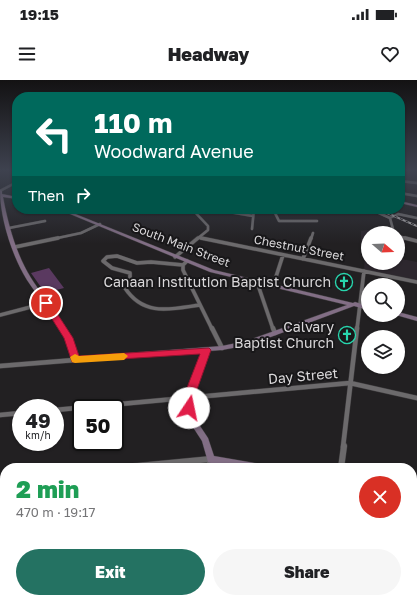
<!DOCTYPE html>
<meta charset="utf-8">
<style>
body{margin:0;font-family:"Golos Text",sans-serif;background:#f6f6f6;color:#202124;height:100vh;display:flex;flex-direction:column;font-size:15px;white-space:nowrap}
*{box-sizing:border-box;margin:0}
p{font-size:13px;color:#757577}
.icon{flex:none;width:22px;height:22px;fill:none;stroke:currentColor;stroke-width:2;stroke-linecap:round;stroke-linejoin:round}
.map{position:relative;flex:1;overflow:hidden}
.panel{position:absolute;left:0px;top:383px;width:417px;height:140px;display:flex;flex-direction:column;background:#fff;border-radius:16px 16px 0 0;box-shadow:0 1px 3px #0004}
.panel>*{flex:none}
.hud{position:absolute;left:12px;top:12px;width:393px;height:122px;border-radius:16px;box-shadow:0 1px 3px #0004;background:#00695c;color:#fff;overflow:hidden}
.needle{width:26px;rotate:109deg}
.fabs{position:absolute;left:361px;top:146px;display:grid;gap:8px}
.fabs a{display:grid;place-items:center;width:44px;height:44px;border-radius:50%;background:#fff;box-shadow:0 1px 3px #0004;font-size:20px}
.speed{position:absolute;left:12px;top:319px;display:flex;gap:8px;font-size:20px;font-weight:700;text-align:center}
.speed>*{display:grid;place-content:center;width:52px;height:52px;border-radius:50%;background:#fff;box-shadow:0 1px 3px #0004;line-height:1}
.speed small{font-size:10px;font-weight:400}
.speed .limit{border:2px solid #111;border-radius:6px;background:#fff;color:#111}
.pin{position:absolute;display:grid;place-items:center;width:34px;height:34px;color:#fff;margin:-17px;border:2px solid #fff;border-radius:50%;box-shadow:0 1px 4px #0007}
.me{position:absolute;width:44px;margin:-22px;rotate:11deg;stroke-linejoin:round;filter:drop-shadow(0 0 3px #0008)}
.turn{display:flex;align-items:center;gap:14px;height:84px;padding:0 16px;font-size:18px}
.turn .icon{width:52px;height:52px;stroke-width:2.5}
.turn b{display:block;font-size:28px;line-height:34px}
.then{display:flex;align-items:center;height:38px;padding:0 16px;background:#0003;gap:8px;font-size:15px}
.round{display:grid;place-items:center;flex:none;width:42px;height:42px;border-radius:21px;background:#f6f6f6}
.overview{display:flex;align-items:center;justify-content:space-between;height:68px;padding:0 16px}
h1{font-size:24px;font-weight:800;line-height:30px;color:#1e9e55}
.action{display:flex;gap:8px;margin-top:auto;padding:8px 16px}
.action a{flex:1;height:46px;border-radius:24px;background:#247262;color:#fff;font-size:16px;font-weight:800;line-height:46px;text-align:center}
.action a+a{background:#f6f6f6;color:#202124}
.status{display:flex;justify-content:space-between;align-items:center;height:28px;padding:0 20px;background:#fff;direction:ltr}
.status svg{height:11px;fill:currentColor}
header{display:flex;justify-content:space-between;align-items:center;height:52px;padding:0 16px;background:#fff;font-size:18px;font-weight:800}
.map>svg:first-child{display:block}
</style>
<div class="status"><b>19:15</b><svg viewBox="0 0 49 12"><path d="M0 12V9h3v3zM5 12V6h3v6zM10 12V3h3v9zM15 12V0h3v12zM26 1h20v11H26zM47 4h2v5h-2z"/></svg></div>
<header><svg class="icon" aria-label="menu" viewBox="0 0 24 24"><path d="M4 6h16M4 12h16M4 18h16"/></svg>Headway<svg class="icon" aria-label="heart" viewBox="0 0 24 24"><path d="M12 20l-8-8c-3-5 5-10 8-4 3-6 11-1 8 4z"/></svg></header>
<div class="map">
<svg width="417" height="523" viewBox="0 0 417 523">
<rect width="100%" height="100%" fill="#222022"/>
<!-- built -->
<path fill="#2d272e" d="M 389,147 L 391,153 L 368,153 L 368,183 L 398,183 L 398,157 L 405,160 L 402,179 L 417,182 L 417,201 L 364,191 L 365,174 L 361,167 L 361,151 Z"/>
<!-- green -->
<path fill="#5a3960" d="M 49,188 L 64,208 L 45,213 L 31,193 Z"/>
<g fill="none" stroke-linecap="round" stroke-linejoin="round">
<!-- street-far3 casing -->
<g stroke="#3d3b3d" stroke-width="3">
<path id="street-far3" d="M 400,101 L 417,103
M 0,111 L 17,102
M 400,113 L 417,116
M 192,129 L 208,146 L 208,150 L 197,159
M 211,129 L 253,136
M 273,129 L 279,141 L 317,141
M 370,129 L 390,138
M 135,132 L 136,129
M 390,138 L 398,134 L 417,138
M 390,138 L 394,153
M 9,148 L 45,141
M 252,149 L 254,129
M 398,156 L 409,159
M 201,158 L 206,159
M 53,159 L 81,153 L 100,144
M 311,159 L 313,153"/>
</g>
<!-- street-far2 casing -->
<g stroke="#3d3b3d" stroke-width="4.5">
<path id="street-far2" d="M 201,158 L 417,202
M 405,158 L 417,161
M 15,167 L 58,158
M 175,177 L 198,158
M 303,179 L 311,158
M 187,181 L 183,185 L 183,190 L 212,249
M 183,185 L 151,182 L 137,183 L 117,176 L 107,177 L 103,181 L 112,188 L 130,193 L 130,198 L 125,208 C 144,237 171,229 200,225
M 257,202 L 273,249
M 273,206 L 283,175
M 0,235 L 46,223
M 357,249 L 364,191"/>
</g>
<!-- street-far1 casing -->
<g stroke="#3d3b3d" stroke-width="5.5">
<path id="street-far1" d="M 212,248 L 222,268
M 273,248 L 275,253
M 0,286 L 75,280
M 55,330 L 350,303 L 417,318
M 0,335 L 21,333
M 343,367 L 357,248"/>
</g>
<!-- street casing -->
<g stroke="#3d3b3d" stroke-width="7">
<path id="street" d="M 117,388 L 211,379 L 209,388
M 341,388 L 344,366
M 0,399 L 5,399
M 0,473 L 5,472
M 205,518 L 205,523
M 35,523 L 38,518
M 125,523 L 126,518"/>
</g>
<!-- secondary casing -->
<g stroke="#3d3b3d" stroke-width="1">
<path id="secondary" d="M 0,110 L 2,111 L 2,114 L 17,117 L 17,119 L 3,117 C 8,144 16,174 31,198 C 48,225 70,245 78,277 L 222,266 L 246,261 L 347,225 L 210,192 L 58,129 L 63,129 L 214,190 L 353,223 L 355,222 L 368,226 L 368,230 L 354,226 L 249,265 L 222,270 L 209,271 L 192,318 L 193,328 L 194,337 L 208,358 L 214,376 L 260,384 L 263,385 L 264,388 L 240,388 L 211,383 L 208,382 L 202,361 L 187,338 L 185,328 L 186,318 L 202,272 L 75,282 L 73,282 C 69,272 68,262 63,253 C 53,234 39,218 27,200 C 12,176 0,138 0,110 Z
M 400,121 L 417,125 L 417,127 L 400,123 Z
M 398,232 L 417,237 L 417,241 L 396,235 L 398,235 Z
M 412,410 L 417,411 L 417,419 L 412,418 Z"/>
</g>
<!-- street-far3 -->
<use href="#street-far3" stroke="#6c6a6c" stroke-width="2.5"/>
<!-- street-far2 -->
<use href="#street-far2" stroke="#6c6a6c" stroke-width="3.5"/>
<!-- street-far1 -->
<use href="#street-far1" stroke="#6c6a6c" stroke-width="4.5"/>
<!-- street -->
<use href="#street" stroke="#6c6a6c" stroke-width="6"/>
<!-- secondary -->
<use href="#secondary" fill="#826e85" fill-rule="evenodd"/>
<!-- rail casing -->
<g stroke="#a7a5a7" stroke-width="2">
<path id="rail" d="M 378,129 L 417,146"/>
</g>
<!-- rail -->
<use href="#rail" stroke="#181719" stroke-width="1" stroke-dasharray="3" stroke-linecap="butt"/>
</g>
<!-- sky -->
<linearGradient id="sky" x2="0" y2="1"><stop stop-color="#131213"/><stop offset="0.55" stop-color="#3e424f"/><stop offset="1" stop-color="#3e424f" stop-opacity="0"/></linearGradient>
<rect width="417" height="164" fill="url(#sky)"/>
<!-- route -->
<path fill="#e11d48" stroke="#92132f" d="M 46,220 L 49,221 L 73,258 L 79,276 L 209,268 L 211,270 L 194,318 L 192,331 L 185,331 L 183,318 L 200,274 L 72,282 L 64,258 L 42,223 Z"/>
<!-- slow -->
<path fill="#f59e0b" d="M 124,273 L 128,276 L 124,280 L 75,283 L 72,282 L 70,277 L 75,274 L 79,276 Z"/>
<!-- icons -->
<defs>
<g id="church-ring" transform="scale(0.9)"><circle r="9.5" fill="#181719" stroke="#28d5ad" stroke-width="1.5"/><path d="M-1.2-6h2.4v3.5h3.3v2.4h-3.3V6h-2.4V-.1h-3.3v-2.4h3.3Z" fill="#28d5ad"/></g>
</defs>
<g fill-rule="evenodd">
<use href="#church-ring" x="344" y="202"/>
<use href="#church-ring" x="347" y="255"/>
</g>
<g text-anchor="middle" stroke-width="4" stroke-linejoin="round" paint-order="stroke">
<!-- far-street labels -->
<g font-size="12" fill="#dad8da" stroke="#181719">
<text transform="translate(181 165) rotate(21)" y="4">South Main Street</text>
<text transform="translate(299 168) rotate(11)" y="4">Chestnut Street</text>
</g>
<!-- poi labels -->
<g font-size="14" fill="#dad8da" stroke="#181719" text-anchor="end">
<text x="331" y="207">Canaan Institution Baptist Church</text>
<text x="334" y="252">Calvary<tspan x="334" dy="16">Baptist Church</tspan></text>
</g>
<!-- street labels -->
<g font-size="14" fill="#dad8da" stroke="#181719">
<text transform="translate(303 296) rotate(-5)" y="5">Day Street</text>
</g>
</g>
</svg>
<div class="fabs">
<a><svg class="needle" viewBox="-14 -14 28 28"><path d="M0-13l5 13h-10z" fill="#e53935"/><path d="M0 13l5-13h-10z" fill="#757577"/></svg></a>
<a><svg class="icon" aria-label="search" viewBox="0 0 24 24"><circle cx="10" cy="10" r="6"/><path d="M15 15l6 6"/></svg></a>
<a><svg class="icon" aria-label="layers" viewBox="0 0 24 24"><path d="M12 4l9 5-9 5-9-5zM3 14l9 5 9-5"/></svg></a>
</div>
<div class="speed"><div>49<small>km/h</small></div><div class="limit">50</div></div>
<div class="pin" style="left:46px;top:223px;background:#d93025"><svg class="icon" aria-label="arrive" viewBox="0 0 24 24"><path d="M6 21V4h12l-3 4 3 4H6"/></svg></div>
<svg class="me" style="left:189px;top:328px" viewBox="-20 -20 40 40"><circle r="19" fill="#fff"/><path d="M0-13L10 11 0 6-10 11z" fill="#e11d48"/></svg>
<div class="hud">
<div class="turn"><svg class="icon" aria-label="left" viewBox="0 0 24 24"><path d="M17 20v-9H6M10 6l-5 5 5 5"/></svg><div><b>110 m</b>Woodward Avenue</div></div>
<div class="then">Then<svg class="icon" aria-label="right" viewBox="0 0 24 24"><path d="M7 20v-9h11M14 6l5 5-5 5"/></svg></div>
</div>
<section class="panel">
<div class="overview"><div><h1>2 min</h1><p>470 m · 19:17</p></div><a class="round" style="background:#d93025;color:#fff"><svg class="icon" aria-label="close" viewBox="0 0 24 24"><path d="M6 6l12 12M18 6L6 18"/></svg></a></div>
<div class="action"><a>Exit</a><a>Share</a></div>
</section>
</div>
